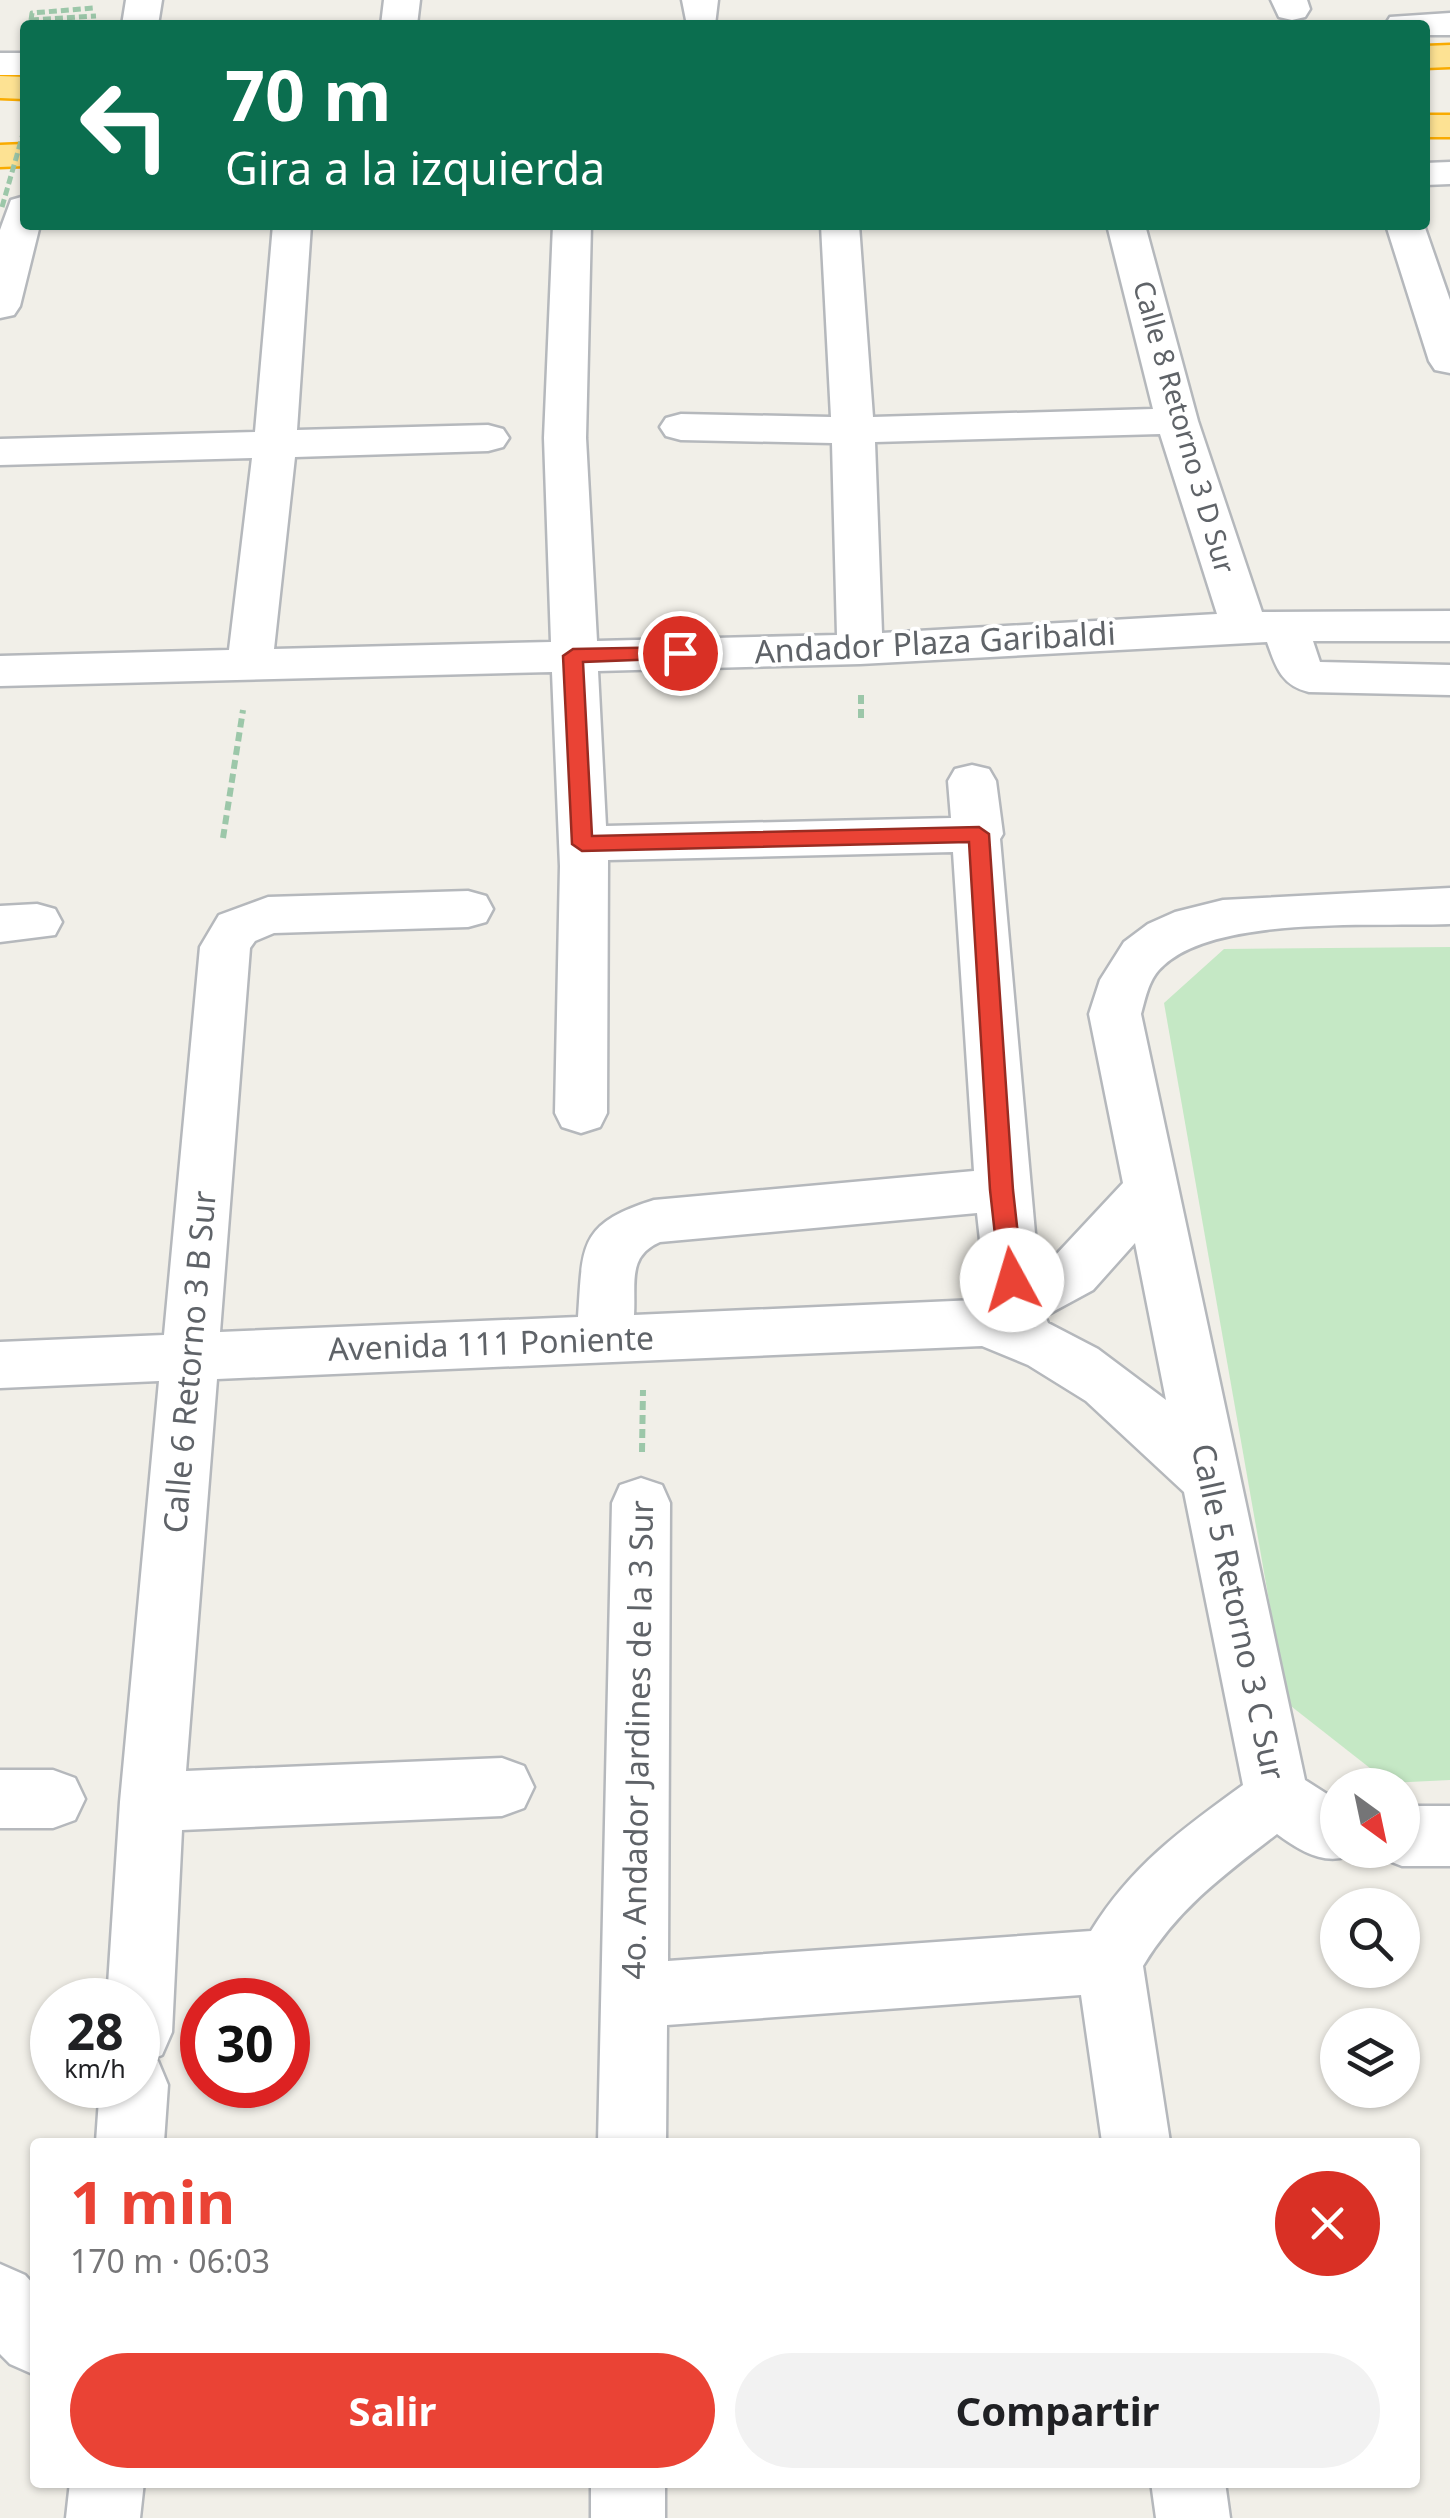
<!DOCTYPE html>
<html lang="es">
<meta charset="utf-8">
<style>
body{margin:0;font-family:"Noto Sans",sans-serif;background:#f2f2f2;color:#202124;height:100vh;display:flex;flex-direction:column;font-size:38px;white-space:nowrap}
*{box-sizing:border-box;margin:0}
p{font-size:32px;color:#757577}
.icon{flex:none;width:55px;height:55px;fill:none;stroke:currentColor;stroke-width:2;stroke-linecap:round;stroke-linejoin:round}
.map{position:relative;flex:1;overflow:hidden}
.details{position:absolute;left:30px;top:2138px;width:1390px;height:350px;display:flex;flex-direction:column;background:#fff;border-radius:10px;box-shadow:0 2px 8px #0004}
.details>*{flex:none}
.banner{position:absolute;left:20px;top:20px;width:1410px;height:210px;border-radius:10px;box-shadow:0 2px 8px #0004;background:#0b6e4f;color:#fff;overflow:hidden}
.needle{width:65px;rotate:147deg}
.buttons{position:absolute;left:1320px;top:1768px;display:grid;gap:20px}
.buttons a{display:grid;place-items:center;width:100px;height:100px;border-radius:50%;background:#fff;box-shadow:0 2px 8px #0004;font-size:50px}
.speed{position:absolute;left:30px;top:1978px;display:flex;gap:20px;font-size:50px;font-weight:700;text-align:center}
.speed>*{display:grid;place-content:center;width:130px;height:130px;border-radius:50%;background:#fff;box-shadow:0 2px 8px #0004;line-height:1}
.speed small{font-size:25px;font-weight:400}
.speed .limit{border:15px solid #d22;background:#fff;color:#111}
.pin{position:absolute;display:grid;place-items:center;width:85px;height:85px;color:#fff;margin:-42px;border:5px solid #fff;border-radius:50%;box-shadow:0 2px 10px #0007}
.me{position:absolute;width:110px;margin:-55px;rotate:354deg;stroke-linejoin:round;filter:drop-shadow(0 0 8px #0008)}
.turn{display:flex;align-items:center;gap:35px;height:210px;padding:0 40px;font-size:45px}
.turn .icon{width:130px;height:130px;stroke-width:2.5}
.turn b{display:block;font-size:70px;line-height:85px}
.round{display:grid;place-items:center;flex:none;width:105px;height:105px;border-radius:52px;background:#f2f2f2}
.headline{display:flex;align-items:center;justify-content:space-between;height:170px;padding:0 40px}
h1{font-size:60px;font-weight:700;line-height:75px;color:#ea4335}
.primary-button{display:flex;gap:20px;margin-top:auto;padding:20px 40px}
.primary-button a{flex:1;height:115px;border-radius:60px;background:#ea4335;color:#fff;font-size:40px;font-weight:700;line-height:115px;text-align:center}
.primary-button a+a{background:#f2f2f2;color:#202124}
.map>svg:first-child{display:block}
</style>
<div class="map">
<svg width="1450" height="2518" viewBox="0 0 1450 2518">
<rect width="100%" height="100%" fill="#f1efe8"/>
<!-- green -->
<path fill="#c5e8c5" d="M 1450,947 L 1450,1780 L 1389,1783 L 1287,1703 L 1164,1003 L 1224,949 Z"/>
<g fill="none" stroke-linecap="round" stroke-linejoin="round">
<!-- minor casing -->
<g stroke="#b5b8bc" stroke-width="5">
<path id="minor" d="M 126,0 L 162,0 L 158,25 L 122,25 Z
M 384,0 L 420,0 L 417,25 L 381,25 Z
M 682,0 L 718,0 L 715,25 L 687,25 Z
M 1271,0 L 1307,0 L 1310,9 L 1305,17 L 1292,20 L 1279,17 Z
M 1450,13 L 1450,35 L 1425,35 L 1425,25 L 1385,25 L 1390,17 Z
M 0,53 L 25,53 L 25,75 L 0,75 Z
M 1450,162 L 1450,184 L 1425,185 L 1425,163 Z
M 25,196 L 25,225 L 40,225 L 20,306 L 14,315 L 0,318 L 0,230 L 11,200 Z
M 273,225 L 311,225 L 297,430 L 488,425 L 503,429 L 509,438 L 503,447 L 488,451 L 295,457 L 274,649 L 551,642 L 544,438 L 553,225 L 591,225 L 586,438 L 597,641 L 837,635 L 832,443 L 681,440 L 666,436 L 660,427 L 666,418 L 681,414 L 831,417 L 821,225 L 859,225 L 873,417 L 1153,409 L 1107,225 L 1145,225 L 1198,421 L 1262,612 L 1450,611 L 1450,641 L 1313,641 L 1320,662 L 1450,665 L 1450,695 L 1309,692 C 1281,685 1276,667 1267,642 L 860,664 L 598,671 L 606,826 L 951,818 L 948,781 L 955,769 L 972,765 L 989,769 L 996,781 L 1003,834 L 1000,839 L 1038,1267 L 1053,1258 L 1123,1183 L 1089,1014 L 1100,980 L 1124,942 L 1148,924 L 1175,912 L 1223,900 L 1450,888 L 1450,924 C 1376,927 1217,915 1163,966 C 1149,978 1146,996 1141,1014 L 1305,1780 L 1338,1801 L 1338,1850 L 1361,1850 C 1331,1869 1304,1854 1277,1834 C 1225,1874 1177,1909 1143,1966 L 1170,2142 L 1102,2142 L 1081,1995 L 667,2025 L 666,2142 L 598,2142 L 612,1503 L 620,1485 L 641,1478 L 662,1485 L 670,1503 L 668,1961 L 1091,1931 C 1132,1865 1181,1830 1243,1785 L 1184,1492 L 1086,1401 L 1028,1365 L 982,1346 L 217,1379 L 186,1771 L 502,1758 L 524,1766 L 534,1787 L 524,1808 L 502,1816 L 182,1830 L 172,2032 L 162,2055 L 152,2059 L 158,2061 L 168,2085 L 164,2142 L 96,2142 L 100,2085 L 138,2085 L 138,2000 L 107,2000 L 120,1802 L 159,1381 L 0,1388 L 0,1342 L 164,1335 L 200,947 L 219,915 L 268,897 L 468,891 L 486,896 L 493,909 L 486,922 L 468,927 L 274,933 L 255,941 L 250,948 L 220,1332 L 578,1317 C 583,1245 578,1224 654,1200 L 974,1171 L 953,852 L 608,860 L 607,1113 L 600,1127 L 581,1133 L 562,1127 L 555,1113 L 560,866 L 552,672 L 0,686 L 0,656 L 229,650 L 252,458 L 0,465 L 0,439 L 255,432 ZM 1160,434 L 1217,614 L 882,633 L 875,442 ZM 977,1213 L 986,1295 L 976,1300 L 634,1315 C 636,1283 627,1256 660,1242 ZM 1135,1243 L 1166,1400 L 1098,1349 L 1048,1323 L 1045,1316 L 1093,1290 Z
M 1386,225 L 1424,225 L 1450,300 L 1450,373 L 1435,370 L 1429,361 Z
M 37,904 L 55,909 L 62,922 L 55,935 L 0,942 L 0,906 Z
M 0,1770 L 53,1770 L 75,1778 L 85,1799 L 75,1820 L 53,1828 L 0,1828 Z
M 1402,1806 L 1450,1806 L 1450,1866 L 1402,1866 L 1379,1857 L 1376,1850 L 1402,1850 Z
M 0,2264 L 25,2275 L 35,2286 L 35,2375 L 10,2364 L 0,2354 Z
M 70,2482 L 144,2482 L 140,2518 L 66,2518 Z
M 591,2482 L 665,2482 L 665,2518 L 591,2518 Z
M 1151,2482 L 1225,2482 L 1230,2518 L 1156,2518 Z"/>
</g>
<!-- highway casing -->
<g stroke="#f9ab00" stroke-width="5">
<path id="highway" d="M 1450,45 L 1450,67 L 1425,68 L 1425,46 Z
M 0,76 L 25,77 L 25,99 L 0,98 Z
M 1425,115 L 1450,115 L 1450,137 L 1425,137 Z
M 25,144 L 25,166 L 0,167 L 0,145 Z"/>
</g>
<!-- path-far1 -->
<path stroke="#9cc7a9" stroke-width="5" stroke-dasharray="8 4" stroke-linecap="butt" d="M 31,20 L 32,13 L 93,8
M 31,20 L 96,16"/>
<!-- path -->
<path stroke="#9cc7a9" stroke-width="6" stroke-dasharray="9 5" stroke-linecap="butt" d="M 861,695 L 861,719
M 223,838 L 243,710
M 642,1452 L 643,1390"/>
<!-- minor -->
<use href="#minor" fill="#fff" fill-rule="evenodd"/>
<!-- highway -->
<use href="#highway" fill="#fde293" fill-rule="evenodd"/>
<!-- path-bridge -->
<path stroke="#9cc7a9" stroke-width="5" stroke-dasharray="8 4" stroke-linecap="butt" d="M 2,207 L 25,127"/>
</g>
<!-- route -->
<path fill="#ea4335" stroke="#982c22" stroke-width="2.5" d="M 680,647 L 687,649 L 687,658 L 583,662 L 592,836 L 979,827 L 989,834 L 1013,1190 L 1023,1280 L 1020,1286 L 1003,1286 L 1000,1280 L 990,1190 L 969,842 L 582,851 L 572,844 L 563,656 L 573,649 Z"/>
<g text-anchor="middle" stroke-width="8" stroke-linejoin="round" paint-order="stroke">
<!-- far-street labels -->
<g font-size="28" fill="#5f6368" stroke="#fff">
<text transform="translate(1184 427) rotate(74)" y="10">Calle 8 Retorno 3 D Sur</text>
</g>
<!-- street labels -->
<g font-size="32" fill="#5f6368" stroke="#fff">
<text transform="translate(935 643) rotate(-3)" y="11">Andador Plaza Garibaldi</text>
<text transform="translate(491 1344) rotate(-2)" y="11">Avenida 111 Poniente</text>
<text transform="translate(190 1362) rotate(-85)" y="11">Calle 6 Retorno 3 B Sur</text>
<text transform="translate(1238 1612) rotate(78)" y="11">Calle 5 Retorno 3 C Sur</text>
<text transform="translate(638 1740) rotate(-89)" y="11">4o. Andador Jardines de la 3 Sur</text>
</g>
</g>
</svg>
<div class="buttons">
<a><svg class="needle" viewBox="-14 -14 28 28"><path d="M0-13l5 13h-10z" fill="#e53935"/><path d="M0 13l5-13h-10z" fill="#757577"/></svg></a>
<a><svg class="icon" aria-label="search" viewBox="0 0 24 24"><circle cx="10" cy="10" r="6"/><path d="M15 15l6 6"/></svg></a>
<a><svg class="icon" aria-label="layers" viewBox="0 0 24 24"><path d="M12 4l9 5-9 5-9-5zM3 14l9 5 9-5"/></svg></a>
</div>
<div class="speed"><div>28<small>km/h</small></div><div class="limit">30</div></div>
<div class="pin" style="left:680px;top:653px;background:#d93025"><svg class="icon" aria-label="arrive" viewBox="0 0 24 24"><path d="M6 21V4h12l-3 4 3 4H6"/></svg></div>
<svg class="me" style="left:1012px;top:1280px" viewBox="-20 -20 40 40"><circle r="19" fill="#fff"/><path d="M0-13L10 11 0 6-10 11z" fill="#ea4335"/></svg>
<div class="banner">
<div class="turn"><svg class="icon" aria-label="left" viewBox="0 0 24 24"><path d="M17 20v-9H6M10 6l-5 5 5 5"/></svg><div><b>70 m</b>Gira a la izquierda</div></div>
</div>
<section class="details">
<div class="headline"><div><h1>1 min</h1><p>170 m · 06:03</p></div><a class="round" style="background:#d93025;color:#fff"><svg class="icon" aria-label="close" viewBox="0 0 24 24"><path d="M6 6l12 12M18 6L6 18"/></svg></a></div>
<div class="primary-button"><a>Salir</a><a>Compartir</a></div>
</section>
</div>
